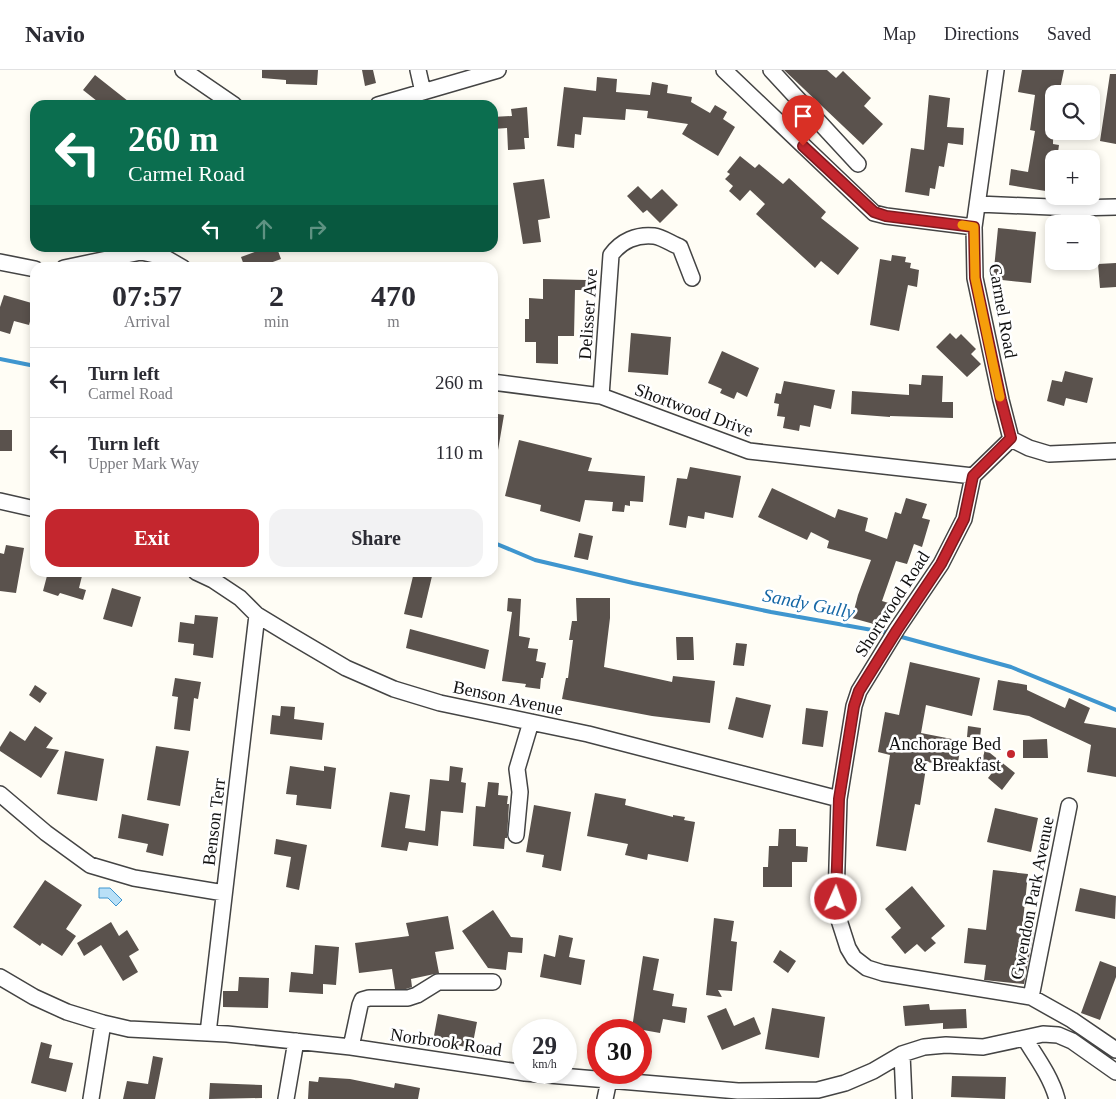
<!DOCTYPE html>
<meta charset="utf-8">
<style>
body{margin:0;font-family:Georgia,serif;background:#f2f2f3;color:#2b2b33;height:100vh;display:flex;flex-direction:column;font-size:19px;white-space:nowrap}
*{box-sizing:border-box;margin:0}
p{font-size:16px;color:#7c7c81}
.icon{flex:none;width:28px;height:28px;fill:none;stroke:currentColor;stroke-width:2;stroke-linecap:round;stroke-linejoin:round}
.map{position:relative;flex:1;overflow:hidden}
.details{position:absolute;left:30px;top:192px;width:468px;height:315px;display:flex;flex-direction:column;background:#fff;border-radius:15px;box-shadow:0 2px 8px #0003}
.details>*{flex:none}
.banner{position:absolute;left:30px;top:30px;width:468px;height:152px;border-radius:15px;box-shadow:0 2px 8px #0003;background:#0b6e4f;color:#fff;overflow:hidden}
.buttons{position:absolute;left:1045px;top:15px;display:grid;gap:10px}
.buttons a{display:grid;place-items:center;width:55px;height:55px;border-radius:10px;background:#fff;box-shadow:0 2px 8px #0003;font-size:25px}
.speed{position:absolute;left:512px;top:949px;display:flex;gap:10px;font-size:25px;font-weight:700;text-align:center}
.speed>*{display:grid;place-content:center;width:65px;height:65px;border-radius:50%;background:#fff;box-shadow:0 2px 8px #0003;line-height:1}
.speed small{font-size:12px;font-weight:400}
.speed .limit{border:8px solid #d22;background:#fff;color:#111}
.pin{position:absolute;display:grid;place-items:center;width:42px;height:42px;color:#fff;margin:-51px -21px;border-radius:50% 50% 50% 0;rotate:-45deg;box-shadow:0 0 5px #0007}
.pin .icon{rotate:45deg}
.me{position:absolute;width:55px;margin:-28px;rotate:2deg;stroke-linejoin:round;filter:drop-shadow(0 0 4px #0008)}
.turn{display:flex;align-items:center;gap:18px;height:105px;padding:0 15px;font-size:22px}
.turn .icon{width:65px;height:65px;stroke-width:2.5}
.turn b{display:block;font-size:35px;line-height:42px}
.lanes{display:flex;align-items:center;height:48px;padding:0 15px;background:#0003;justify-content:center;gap:25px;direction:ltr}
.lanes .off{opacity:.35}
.eta{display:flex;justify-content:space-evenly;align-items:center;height:85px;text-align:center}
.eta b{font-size:30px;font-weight:800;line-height:35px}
.button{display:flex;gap:10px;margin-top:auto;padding:10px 15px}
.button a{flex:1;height:58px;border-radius:15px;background:#c4262e;color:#fff;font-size:20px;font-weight:800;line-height:58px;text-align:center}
.button a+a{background:#f2f2f3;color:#2b2b33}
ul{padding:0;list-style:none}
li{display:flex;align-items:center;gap:15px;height:70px;padding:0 15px;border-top:1px solid #e1e1e2}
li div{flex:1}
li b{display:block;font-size:19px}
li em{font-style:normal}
header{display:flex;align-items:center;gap:30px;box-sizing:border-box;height:70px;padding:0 25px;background:#fff;border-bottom:1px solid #e1e1e2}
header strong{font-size:24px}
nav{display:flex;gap:28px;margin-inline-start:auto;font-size:18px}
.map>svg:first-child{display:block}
</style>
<header>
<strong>Navio</strong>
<nav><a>Map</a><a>Directions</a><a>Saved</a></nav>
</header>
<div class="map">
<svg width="1116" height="1029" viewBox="0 0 1116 1029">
<rect width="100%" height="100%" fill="#fffdf5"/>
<!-- water -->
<path fill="#b9e0f7" stroke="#3f96cf" d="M 99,818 L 110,818 L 122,830 L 116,836 L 108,828 L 99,828 Z"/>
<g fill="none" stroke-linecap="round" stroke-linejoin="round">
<!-- stream -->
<path stroke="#3f96cf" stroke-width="4" d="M 0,289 L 35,296
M 492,472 L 535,490 L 633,513 L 771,542 L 889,563
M 898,566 L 1011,597 L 1116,640"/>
</g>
<!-- building -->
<path fill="#5a524d" d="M 262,0 L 318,0 L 317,15 L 286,14 L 286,10 L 262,8 Z
M 362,0 L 373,0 L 376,13 L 365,16 Z
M 784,0 L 827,0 L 836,8 L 843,1 L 871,28 L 864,36 L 883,54 L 863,75 Z
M 1022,0 L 1064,0 L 1059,24 L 1054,24 L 1053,74 L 1059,75 L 1057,89 L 1054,89 L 1052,122 L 1009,115 L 1011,99 L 1028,102 L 1035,61 L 1030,60 L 1035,25 L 1018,22 Z
M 1110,4 L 1116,4 L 1116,74 L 1100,71 Z
M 95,5 L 133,35 L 102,35 L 83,20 Z
M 597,7 L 617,9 L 616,22 L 650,25 L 652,12 L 668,15 L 667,23 L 692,27 L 691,32 L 710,43 L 715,35 L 727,42 L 723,49 L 735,57 L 718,86 L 682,64 L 688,54 L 647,48 L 648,41 L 626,39 L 625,50 L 583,47 L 581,65 L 575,64 L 574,78 L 557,76 L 564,17 L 596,21 Z
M 929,25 L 950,28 L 947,57 L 964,58 L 963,75 L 948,73 L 944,97 L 939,96 L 935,119 L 930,118 L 929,126 L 905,122 L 911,78 L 924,80 Z
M 527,37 L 529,68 L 524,68 L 525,79 L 508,80 L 507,58 L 493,59 L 492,47 L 512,46 L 511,39 Z
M 740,86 L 755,98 L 759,94 L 783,114 L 789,108 L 826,142 L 821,148 L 859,178 L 838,205 L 821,191 L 815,198 L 756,144 L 765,134 L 750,120 L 740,131 L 729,121 L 733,116 L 725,109 L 730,104 L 727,102 Z
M 544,109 L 550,148 L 538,150 L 541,172 L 523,174 L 513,113 Z
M 638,116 L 651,129 L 662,119 L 678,135 L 660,153 L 647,140 L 643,143 L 627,126 Z
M 998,158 L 1036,162 L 1031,213 L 993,209 Z
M 266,178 L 277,178 L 281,189 L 270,193 L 272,198 L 245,198 L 241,187 Z
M 892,185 L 906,187 L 905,192 L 911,193 L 910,198 L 919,200 L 917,217 L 908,215 L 899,261 L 870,255 L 880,189 L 891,191 Z
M 1116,193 L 1116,217 L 1100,218 L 1098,194 Z
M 543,209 L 586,210 L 586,220 L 575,220 L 574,266 L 558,266 L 558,294 L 536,293 L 536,272 L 525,272 L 525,249 L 529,249 L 529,228 L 543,229 Z
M 4,225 L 35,234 L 29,255 L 14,251 L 10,264 L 0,261 L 0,237 Z
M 631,263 L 671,267 L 668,305 L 628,302 Z
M 950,263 L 956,269 L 961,264 L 976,279 L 971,284 L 981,294 L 967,307 L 936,277 Z
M 722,281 L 759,298 L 747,327 L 737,322 L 734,329 L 720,323 L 722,319 L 708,313 Z
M 1065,301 L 1093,308 L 1087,333 L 1066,328 L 1064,336 L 1047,331 L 1052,310 L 1062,312 Z
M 922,305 L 943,306 L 942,332 L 953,332 L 953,348 L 890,346 L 890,347 L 851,344 L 852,321 L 909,325 L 909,314 L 921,315 Z
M 784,311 L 835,320 L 831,339 L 814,335 L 810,357 L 800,355 L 799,361 L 783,358 L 785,347 L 777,346 L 779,334 L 774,333 L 776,323 L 781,324 Z
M 492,343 L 504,345 L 498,380 L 492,379 Z
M 0,360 L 12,360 L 12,381 L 0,381 Z
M 519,370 L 592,388 L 588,401 L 645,406 L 643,432 L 630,431 L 630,436 L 625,435 L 624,442 L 612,441 L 613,432 L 585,430 L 580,452 L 540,441 L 541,435 L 505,426 Z
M 690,397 L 741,406 L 733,448 L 705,442 L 704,449 L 688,446 L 686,458 L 669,455 L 677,408 L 687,409 Z
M 772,418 L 835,448 L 838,439 L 868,448 L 865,461 L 887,469 L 895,442 L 901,444 L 906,428 L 927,434 L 922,448 L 930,450 L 922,477 L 914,474 L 907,494 L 896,491 L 882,531 L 892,534 L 888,550 L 883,548 L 881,556 L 852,548 L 858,525 L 871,490 L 827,478 L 829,471 L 811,462 L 807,470 L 758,447 Z
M 579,463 L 593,466 L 588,490 L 574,487 Z
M 6,475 L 24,478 L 16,523 L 0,521 L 0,483 L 4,484 Z
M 48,502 L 83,502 L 79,518 L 86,520 L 83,530 L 60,523 L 58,526 L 43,521 Z
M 414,502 L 433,502 L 422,548 L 404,544 Z
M 112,518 L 141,527 L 132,557 L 103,549 Z
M 508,528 L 521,529 L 519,566 L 530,568 L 528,578 L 538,579 L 536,591 L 546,593 L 543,608 L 541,608 L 540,619 L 525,617 L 526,614 L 502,611 L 512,542 L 507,541 Z
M 576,528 L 610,528 L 610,548 L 604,597 L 672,612 L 673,606 L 715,611 L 710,653 L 652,646 L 562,629 L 566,608 L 568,608 L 573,570 L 569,570 L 572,551 L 577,551 Z
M 195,545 L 218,547 L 213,588 L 193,585 L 194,574 L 178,572 L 180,552 L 194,554 Z
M 410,559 L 489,580 L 485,599 L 406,578 Z
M 676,567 L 693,567 L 694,590 L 677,590 Z
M 736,573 L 747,574 L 744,596 L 733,595 Z
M 910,592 L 980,608 L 972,646 L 926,635 L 921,663 L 962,671 L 957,697 L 927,692 L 920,735 L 915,734 L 906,781 L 876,776 L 890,685 L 878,682 L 885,642 L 899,645 Z
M 175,608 L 201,612 L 198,629 L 194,628 L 190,661 L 174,659 L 178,627 L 172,626 Z
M 998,610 L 1027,615 L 1027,620 L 1065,638 L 1069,628 L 1090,638 L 1084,653 L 1116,658 L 1116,707 L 1087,702 L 1091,675 L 1029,646 L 993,640 Z
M 35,615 L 47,623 L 40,633 L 29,625 Z
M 736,627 L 771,635 L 763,668 L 728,659 Z
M 281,636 L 295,637 L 294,649 L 324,653 L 322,670 L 270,664 L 272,645 L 280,646 Z
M 806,638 L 828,641 L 823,677 L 802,674 Z
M 35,656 L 53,668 L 46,678 L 59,680 L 41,708 L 0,681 L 0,677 L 10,661 L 25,671 Z
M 968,656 L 981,658 L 980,668 L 967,667 Z
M 1047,669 L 1048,688 L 1023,688 L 1023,670 Z
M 156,676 L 189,681 L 180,736 L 147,730 Z
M 985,679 L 1015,703 L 1002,720 L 988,708 L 998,695 L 982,692 Z
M 65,681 L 104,689 L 97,731 L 57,724 Z
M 290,696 L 324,701 L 324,696 L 336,698 L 331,739 L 296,735 L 297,725 L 286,724 Z
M 450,696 L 463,698 L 461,712 L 466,713 L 463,743 L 441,741 L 438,776 L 409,772 L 407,781 L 381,777 L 390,722 L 410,725 L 405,758 L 425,761 L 430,709 L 449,711 Z
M 488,712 L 499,713 L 498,725 L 508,726 L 507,734 L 509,734 L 507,768 L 505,768 L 504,779 L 473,776 L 476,736 L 485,737 Z
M 595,723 L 626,729 L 625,735 L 673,747 L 673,745 L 685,747 L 684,750 L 695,752 L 688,792 L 648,784 L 647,790 L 625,785 L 628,774 L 587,766 Z
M 534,735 L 571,742 L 561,801 L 542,797 L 544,785 L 526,782 Z
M 995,738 L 1038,748 L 1031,782 L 987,772 Z
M 122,744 L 169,754 L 163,786 L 146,782 L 148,774 L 118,768 Z
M 779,759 L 796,759 L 796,776 L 808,777 L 807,792 L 792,792 L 792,817 L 763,817 L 763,797 L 768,797 L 769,776 L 778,776 Z
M 276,769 L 307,775 L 299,820 L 286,817 L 291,787 L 274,784 Z
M 993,800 L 1028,804 L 1022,860 L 1034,861 L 1024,914 L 984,910 L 986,895 L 964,893 L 968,858 L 986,860 Z
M 45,810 L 82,835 L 66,859 L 76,866 L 62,886 L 42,873 L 40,876 L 13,857 Z
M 912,816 L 945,856 L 931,868 L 936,873 L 925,882 L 917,874 L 905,884 L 891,867 L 901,858 L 885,839 Z
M 1080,818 L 1116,826 L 1115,849 L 1075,841 Z
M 493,840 L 511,867 L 523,868 L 522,883 L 508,882 L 506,900 L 488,898 L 462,861 Z
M 448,846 L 454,879 L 435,882 L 439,903 L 411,909 L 412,917 L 406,919 L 395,919 L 392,899 L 359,903 L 355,873 L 409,866 L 406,853 Z
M 714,848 L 734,851 L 731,871 L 737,872 L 732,921 L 718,920 L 722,927 L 706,925 Z
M 111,852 L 119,866 L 127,860 L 139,880 L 129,886 L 138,902 L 123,911 L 101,875 L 84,886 L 77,873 Z
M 559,865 L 573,868 L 569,887 L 585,890 L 581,915 L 540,907 L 544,884 L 555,887 Z
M 315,875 L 339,877 L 336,915 L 323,914 L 323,924 L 289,922 L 291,902 L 313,904 Z
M 780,880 L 796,891 L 788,903 L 773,892 Z
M 643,886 L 659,889 L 653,920 L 674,924 L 672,936 L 687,938 L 685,953 L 663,949 L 660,963 L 632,958 Z
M 1100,891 L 1116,897 L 1116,907 L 1100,950 L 1081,943 Z
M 239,907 L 269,908 L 268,938 L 223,937 L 223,921 L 238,921 Z
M 929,934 L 930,940 L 966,939 L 967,958 L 943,959 L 943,953 L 905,956 L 903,936 Z
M 726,938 L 734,956 L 754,947 L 761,964 L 722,980 L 707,946 Z
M 772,938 L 825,947 L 819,988 L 765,979 Z
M 438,944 L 477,952 L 472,978 L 433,971 Z
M 41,972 L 52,975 L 49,988 L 73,993 L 66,1022 L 31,1013 Z
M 483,974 L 498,976 L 497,987 L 482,985 Z
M 153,986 L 163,988 L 155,1029 L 123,1029 L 127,1011 L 148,1014 Z
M 952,1006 L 1006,1007 L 1005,1029 L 951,1027 Z
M 319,1007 L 350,1009 L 394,1018 L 395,1013 L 420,1018 L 418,1029 L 308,1029 L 309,1011 L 318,1012 Z
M 210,1013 L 262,1015 L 262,1028 L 209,1029 Z"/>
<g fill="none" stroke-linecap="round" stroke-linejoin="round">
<!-- street casing -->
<g stroke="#444" stroke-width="18">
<path id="street" d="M 183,0 L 234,35
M 418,0 L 423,22
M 724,0 L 874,143 L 886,146 L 974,157
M 771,0 L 858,94
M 996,0 L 974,157 L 975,208 L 1001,330 L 1011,369
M 378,35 L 498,0
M 978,134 L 1074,138 L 1116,137
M 0,192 L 35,199
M 64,198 L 141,182 L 164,187 L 183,198
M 492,312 L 601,326 L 749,381 L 973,406
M 601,326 L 611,185 C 621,171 637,164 654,166 C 662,167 672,174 680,177 L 692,208
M 1116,381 L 1049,384 L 1029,378 L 1011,369 L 973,406 L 964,449 L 941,494 L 897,559 L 859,621 L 854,636 L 839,729 L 836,829 L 839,850 L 848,878 L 854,888 L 867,898 L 883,903 L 1031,927 L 1072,950 L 1116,980
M 0,431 L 35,439
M 196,502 L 213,510 L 240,528 L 257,545 L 290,565 L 346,598 L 394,619 L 440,633 L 588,664 L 839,729
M 0,724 L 46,763 L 90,795 L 134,808 L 224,823
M 516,765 L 520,722 L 517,699 L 531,652
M 0,907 L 34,927 L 67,942 L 103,953 L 129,959 L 227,964 L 351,977 L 525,1003 L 738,1021 L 818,1020 L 845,1013 L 873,1001 L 902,984 L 924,977 L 946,975 L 983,977 L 1043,964 L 1058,965 L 1072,971 L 1116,1002
M 1031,927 L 1069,736
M 208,963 L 257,545
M 1025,969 C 1037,988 1051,1007 1057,1029
M 351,977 L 360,935 L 362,930 L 369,928 L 408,928 L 417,925 L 438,912 L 493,912
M 902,984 L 904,1029
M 91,1029 L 103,953
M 286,1029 L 296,971
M 605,1029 L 609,1010"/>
</g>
<!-- street -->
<use href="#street" stroke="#fff" stroke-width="15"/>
</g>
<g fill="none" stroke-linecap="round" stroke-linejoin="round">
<!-- route casing -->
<g stroke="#7f191e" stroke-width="12">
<path id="route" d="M 803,76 L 874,142 L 886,146 L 974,157 L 975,208 L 1001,330 L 1011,368 L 973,406 L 964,449 L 941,494 L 897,560 L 859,621 L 854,636 L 839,729 L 836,829"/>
</g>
<!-- route -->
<use href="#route" stroke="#c4262e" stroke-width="9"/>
<!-- slow -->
<path stroke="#f59e0b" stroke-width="9" d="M 962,155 L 974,157 L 975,208 L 1000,327"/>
</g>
<!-- markers -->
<circle fill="#c4262e" stroke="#fff" stroke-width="2" cx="1011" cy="684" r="5"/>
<g text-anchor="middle" stroke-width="5" stroke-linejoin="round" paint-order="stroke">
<!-- street labels -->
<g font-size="18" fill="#111" stroke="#fff">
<text transform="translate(1003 241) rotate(80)" y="6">Carmel Road</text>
<text transform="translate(588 244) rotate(-86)" y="6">Delisser Ave</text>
<text transform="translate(694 340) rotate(20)" y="6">Shortwood Drive</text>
<text transform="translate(892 534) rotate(-57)" y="6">Shortwood Road</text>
<text transform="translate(508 628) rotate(12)" y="6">Benson Avenue</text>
<text transform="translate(214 752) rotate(-83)" y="6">Benson Terr</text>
<text transform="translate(1032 828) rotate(-79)" y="6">Gwendon Park Avenue</text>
<text transform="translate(446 972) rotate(8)" y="6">Norbrook Road</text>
</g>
<!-- poi labels -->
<g font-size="18" fill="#111" stroke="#fff" text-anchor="end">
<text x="1001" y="680">Anchorage Bed<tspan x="1001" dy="21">&amp; Breakfast</tspan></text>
</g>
<!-- water labels -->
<g font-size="19" font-style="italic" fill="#1768a6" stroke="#fff">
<text transform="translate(809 533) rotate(11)" y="7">Sandy Gully</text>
</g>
</g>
</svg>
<div class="buttons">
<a><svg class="icon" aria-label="search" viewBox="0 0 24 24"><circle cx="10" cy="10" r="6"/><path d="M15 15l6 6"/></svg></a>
<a>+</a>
<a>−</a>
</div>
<div class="speed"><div>29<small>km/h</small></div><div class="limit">30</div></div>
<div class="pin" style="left:803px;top:76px;background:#d93025"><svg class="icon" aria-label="arrive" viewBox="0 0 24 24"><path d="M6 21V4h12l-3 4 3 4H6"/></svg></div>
<svg class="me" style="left:836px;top:829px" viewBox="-20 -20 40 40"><circle r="17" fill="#c4262e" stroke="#fff" stroke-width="3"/><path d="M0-11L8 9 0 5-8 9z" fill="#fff"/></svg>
<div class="banner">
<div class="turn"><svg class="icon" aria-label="left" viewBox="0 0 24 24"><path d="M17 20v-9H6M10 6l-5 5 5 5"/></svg><div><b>260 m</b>Carmel Road</div></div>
<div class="lanes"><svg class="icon" aria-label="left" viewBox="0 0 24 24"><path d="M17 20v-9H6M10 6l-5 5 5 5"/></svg><svg class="icon off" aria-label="ahead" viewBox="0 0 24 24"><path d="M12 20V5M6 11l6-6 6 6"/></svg><svg class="icon off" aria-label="right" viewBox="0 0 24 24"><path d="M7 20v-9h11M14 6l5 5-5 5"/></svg></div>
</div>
<section class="details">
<div class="eta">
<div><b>07:57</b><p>Arrival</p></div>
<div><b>2</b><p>min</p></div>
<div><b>470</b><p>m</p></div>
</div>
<ul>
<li><svg class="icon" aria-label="left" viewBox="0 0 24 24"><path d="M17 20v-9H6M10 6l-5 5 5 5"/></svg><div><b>Turn left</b><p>Carmel Road</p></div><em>260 m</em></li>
<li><svg class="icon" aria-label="left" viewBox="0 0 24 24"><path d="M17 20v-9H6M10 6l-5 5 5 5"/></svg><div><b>Turn left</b><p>Upper Mark Way</p></div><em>110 m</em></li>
</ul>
<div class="button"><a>Exit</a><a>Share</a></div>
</section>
</div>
